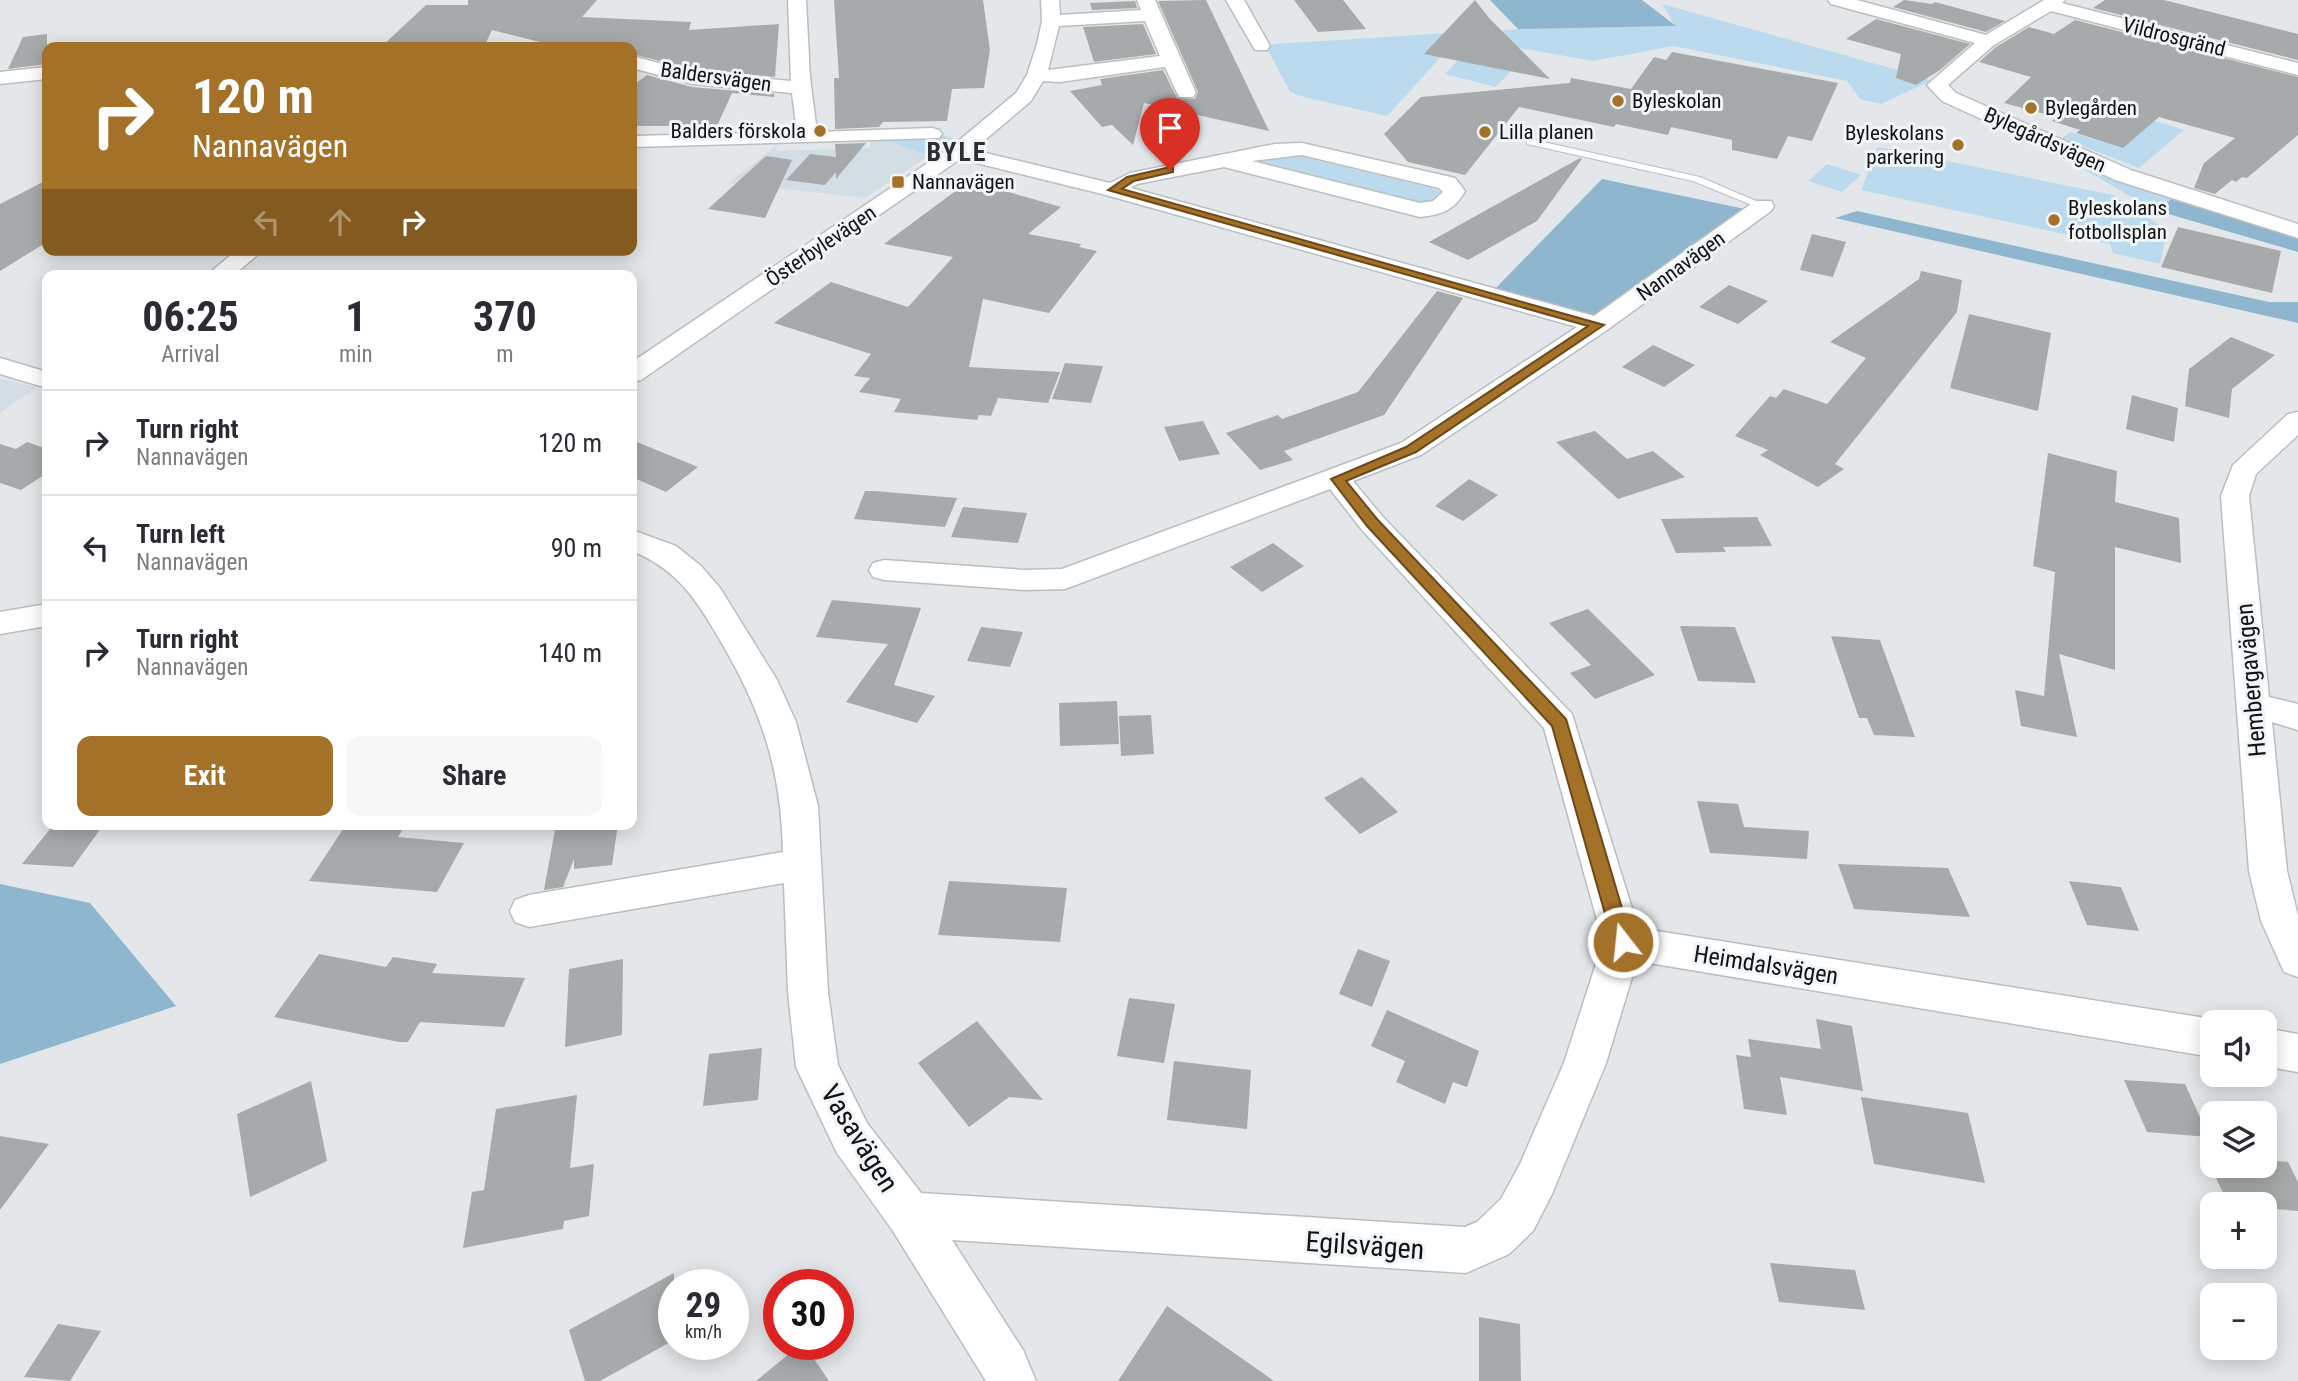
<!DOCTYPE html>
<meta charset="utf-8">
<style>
body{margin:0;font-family:"Roboto Condensed",sans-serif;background:#f7f7f7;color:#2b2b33;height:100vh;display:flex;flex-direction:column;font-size:26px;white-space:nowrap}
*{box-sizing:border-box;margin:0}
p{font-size:23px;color:#7c7c81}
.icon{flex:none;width:38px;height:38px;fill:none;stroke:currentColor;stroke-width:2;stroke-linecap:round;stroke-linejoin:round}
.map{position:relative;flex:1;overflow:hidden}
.drawer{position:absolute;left:42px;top:270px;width:595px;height:560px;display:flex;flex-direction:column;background:#fff;border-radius:14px;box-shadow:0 4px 18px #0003}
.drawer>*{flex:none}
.hud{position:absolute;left:42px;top:42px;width:595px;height:214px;border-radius:14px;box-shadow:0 4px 18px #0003;background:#a47128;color:#fff;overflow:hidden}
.controls{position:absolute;left:2200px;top:1010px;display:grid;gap:14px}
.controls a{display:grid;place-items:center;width:77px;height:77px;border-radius:14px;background:#fff;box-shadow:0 4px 18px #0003;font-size:35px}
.speed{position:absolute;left:658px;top:1269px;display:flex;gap:14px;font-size:35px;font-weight:700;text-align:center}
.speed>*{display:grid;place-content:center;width:91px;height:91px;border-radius:50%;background:#fff;box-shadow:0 4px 18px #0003;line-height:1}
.speed small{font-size:18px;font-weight:400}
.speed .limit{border:10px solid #d22;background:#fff;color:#111}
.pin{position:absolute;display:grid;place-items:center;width:60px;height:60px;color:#fff;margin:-72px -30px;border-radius:50% 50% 50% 0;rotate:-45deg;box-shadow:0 0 7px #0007}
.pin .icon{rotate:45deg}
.me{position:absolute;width:77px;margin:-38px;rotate:344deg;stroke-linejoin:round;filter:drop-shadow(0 0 5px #0008)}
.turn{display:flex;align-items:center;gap:24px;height:147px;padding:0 35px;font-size:32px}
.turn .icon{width:91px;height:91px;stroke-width:2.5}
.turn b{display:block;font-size:49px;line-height:60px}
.lanes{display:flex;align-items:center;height:66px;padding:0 35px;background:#0003;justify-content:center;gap:35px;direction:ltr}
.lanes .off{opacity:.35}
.eta{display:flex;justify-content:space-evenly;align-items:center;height:119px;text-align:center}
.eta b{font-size:42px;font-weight:700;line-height:49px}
.button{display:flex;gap:14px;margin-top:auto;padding:14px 35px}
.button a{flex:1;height:80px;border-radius:14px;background:#a47128;color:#fff;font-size:28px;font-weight:700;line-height:80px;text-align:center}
.button a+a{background:#f7f7f7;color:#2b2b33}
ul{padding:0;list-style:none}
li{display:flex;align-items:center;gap:21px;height:105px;padding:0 35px;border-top:2px solid #e1e1e2}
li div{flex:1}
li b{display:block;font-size:26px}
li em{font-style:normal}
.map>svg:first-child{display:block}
</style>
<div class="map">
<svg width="2298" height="1381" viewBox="0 0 2298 1381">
<rect width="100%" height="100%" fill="#e4e7e9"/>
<!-- built -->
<path fill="#d3dee4" d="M 885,140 L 928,156 L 865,198 L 729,183 L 778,144 L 776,151 L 870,148 L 871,141 Z
M 0,379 L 37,387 L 0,413 Z"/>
<!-- green -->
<path fill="#bbdaed" d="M 1662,4 L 1926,78 L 1930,81 L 1881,104 L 1860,99 L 1847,81 L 1674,46 L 1593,61 L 1480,41 L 1485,33 L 1518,29 L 1675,26 Z
M 1482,31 L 1449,48 L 1387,116 L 1304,97 L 1290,92 L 1267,48 L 1274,44 Z
M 1458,60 L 1512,70 L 1496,87 L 1445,74 Z
M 2146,118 L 2184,130 L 2139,168 L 2062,138 L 2070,132 L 2123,148 Z
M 943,136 L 954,138 L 928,156 L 885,140 Z
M 1878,147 L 2113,195 L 2164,228 L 2166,236 L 2160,264 L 2113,253 L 2110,244 L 1861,190 Z
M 1287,153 L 1431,188 L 1442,192 L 1446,198 L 1431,209 L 1245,166 L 1242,156 Z
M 1827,164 L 1861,175 L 1842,192 L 1808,181 Z
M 2092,168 L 2171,199 L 2158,211 L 2149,207 L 2085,170 Z"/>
<!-- forest -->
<path fill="#8eb6ce" d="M 1490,0 L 1642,0 L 1676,26 L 1518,29 Z
M 1602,179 L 1745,209 L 1595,318 L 1493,291 Z
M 2171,199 L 2298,238 L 2298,252 L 2158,211 Z
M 1857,211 L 2269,302 L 2298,302 L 2298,323 L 1835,218 Z
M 0,884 L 90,903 L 176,1006 L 0,1064 Z"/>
<!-- building -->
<path fill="#a6aaaa" d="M 468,0 L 597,0 L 582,17 L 691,22 L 689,30 L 779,24 L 775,77 L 693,69 L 632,54 L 632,47 L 560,47 L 492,30 L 484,47 L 381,47 L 426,5 L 468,5 Z
M 834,0 L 983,0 L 990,50 L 984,88 L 952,89 L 947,121 L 883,122 L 879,127 L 835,129 L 834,78 L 839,78 Z
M 1206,0 L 1269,131 L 1144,103 L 1133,145 L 1112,125 L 1102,127 L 1070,91 L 1102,85 L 1100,79 L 1163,70 L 1177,98 L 1195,99 L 1198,92 L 1158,1 Z
M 1294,0 L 1343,0 L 1366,29 L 1318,32 Z
M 1475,0 L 1490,19 L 1550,79 L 1424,54 Z
M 1904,0 L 1932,4 L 1935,2 L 2005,21 L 1986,32 L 1893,7 Z
M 2105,0 L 2164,0 L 2298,34 L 2298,60 L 2093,8 Z
M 1135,1 L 1137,8 L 1092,10 L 1090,3 Z
M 1876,19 L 1970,44 L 1940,70 L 1916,85 L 1896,78 L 1901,54 L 1846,39 Z
M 2075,20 L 2298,77 L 2298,135 L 2247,178 L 2242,177 L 2236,182 L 2232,180 L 2215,194 L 2194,188 L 2204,163 L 2235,138 L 2159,117 L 2123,148 L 2076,133 L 2080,130 L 2052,121 L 2056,117 L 2004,103 L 2031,77 L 1979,62 L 1996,47 L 2029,27 L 2054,34 Z
M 1143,24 L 1156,54 L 1094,62 L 1083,27 Z
M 47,34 L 47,64 L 8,69 L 23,37 Z
M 1672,52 L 1838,83 L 1812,141 L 1788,136 L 1777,159 L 1732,150 L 1732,140 L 1671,127 L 1668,135 L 1616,124 L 1614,127 L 1519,107 L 1465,175 L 1408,162 L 1384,134 L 1421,97 L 1570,83 L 1571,78 L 1631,89 L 1654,57 L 1666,60 Z
M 647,75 L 692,87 L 774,94 L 774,97 L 732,93 L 717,126 L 632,126 L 632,86 Z
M 866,143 L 836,179 L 836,172 L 825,185 L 786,180 L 810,154 L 836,157 L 835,144 Z
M 766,156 L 792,160 L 765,218 L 708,209 Z
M 1580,158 L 1582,159 L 1537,221 L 1468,260 L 1429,242 Z
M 47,180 L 47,242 L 0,271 L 0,204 Z
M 969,181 L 1061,207 L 1028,234 L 1081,244 L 1079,247 L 1097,251 L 1049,313 L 983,299 L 969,367 L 1060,372 L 1048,403 L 998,398 L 991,416 L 979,415 L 977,420 L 894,412 L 901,399 L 859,392 L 870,378 L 854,376 L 871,354 L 774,323 L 831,282 L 908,307 L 953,257 L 884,244 Z
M 2178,227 L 2281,251 L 2272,293 L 2161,267 Z
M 1812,234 L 1846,242 L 1833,277 L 1800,270 Z
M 1921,271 L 1962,280 L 1957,312 L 1835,464 L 1844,469 L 1818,487 L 1760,455 L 1768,450 L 1735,436 L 1770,396 L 1776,398 L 1784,389 L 1827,404 L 1866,358 L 1830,342 L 1919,279 Z
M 1729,285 L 1768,301 L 1738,324 L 1699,307 Z
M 1437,291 L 1463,298 L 1384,415 L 1284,451 L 1293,460 L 1260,470 L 1226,433 L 1278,415 L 1282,419 L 1358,392 Z
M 1969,314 L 2051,333 L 2038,411 L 1950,388 Z
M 2231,337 L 2275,355 L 2232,389 L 2229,418 L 2185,406 L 2189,369 Z
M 1653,345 L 1695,365 L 1664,387 L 1622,367 Z
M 1065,363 L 1103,366 L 1091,403 L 1052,399 Z
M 2132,395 L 2178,408 L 2174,442 L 2126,429 Z
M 1203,421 L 1220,454 L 1179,461 L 1164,427 Z
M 1595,431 L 1627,459 L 1653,451 L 1685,477 L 1618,499 L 1556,442 Z
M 632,440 L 698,467 L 666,492 L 632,477 Z
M 27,442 L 47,449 L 47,473 L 21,490 L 0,483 L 0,444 L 16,449 Z
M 2048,453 L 2117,471 L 2115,502 L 2179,518 L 2181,563 L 2115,547 L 2115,670 L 2059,654 L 2077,737 L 2021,726 L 2015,690 L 2044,696 L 2055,572 L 2033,566 Z
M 1469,479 L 1498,495 L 1463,521 L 1435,506 Z
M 865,491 L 875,491 L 957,498 L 945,527 L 854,519 Z
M 963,507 L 1027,513 L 1018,543 L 951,537 Z
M 1757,517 L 1772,546 L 1723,547 L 1726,552 L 1676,553 L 1661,519 Z
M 1273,543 L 1304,566 L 1262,592 L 1230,567 Z
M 832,600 L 921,608 L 894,685 L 935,696 L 917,723 L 846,702 L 888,644 L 816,637 Z
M 1588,609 L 1655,675 L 1595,699 L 1570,673 L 1591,665 L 1549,623 Z
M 1680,626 L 1735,627 L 1756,683 L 1698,681 Z
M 981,627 L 1023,632 L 1010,667 L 967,661 Z
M 1831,636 L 1880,640 L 1915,737 L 1874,735 L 1867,718 L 1859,718 Z
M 1117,701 L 1119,744 L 1060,746 L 1059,703 Z
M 1151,715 L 1154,754 L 1121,756 L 1119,716 Z
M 1362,777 L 1398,812 L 1360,834 L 1324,798 Z
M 1697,801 L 1738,804 L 1744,827 L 1809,831 L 1807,859 L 1710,853 Z
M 54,824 L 104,824 L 73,867 L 22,864 Z
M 354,824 L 406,824 L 398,837 L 464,843 L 437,892 L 309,881 L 343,829 L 351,829 Z
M 556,824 L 618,824 L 612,865 L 574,869 L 574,859 L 563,887 L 544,890 Z
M 1838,864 L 1948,868 L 1970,917 L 1854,909 Z
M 949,881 L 1067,888 L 1060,942 L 938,935 Z
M 2069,881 L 2121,887 L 2139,931 L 2087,925 Z
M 1358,949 L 1390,961 L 1372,1007 L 1339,994 Z
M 319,954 L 386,967 L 393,957 L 437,964 L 432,973 L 525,978 L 504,1027 L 420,1022 L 408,1042 L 399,1042 L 274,1017 Z
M 623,959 L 622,1035 L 565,1047 L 569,969 Z
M 1129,998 L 1175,1004 L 1164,1063 L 1117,1056 Z
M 1387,1010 L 1479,1051 L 1467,1087 L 1453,1082 L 1445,1104 L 1396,1082 L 1405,1061 L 1371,1046 Z
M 1816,1019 L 1852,1026 L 1863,1091 L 1780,1077 L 1787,1115 L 1744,1109 L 1736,1055 L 1751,1057 L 1748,1039 L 1821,1049 Z
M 977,1021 L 1043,1100 L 1009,1097 L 969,1127 L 918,1063 Z
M 762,1048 L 758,1100 L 703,1106 L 709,1054 Z
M 1174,1061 L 1251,1070 L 1247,1129 L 1167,1120 Z
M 2124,1080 L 2185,1084 L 2209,1137 L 2147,1132 Z
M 311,1081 L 327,1161 L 250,1197 L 237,1114 Z
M 577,1095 L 570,1168 L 594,1164 L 589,1216 L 564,1221 L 563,1229 L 463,1248 L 472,1192 L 484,1190 L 496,1109 Z
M 1861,1097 L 1968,1113 L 1985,1183 L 1874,1164 Z
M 0,1136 L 49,1144 L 0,1210 Z
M 2206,1156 L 2212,1157 L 2212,1166 L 2264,1166 L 2264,1160 L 2288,1162 L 2298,1182 L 2298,1211 L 2264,1208 L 2264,1204 L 2228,1204 Z
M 1770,1263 L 1855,1270 L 1865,1310 L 1779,1302 Z
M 674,1273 L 674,1340 L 600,1381 L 585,1381 L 569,1330 Z
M 1167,1306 L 1274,1381 L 1118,1381 Z
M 1479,1317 L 1520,1324 L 1521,1381 L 1479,1381 Z
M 58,1324 L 101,1331 L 70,1381 L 24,1377 Z
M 801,1344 L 804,1344 L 829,1381 L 756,1381 Z"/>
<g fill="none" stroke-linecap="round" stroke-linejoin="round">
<!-- service casing -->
<g stroke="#babec0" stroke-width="2">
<path id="service" d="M 1530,139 L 1700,177 L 1768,206 L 1759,208 L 1693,181 L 1527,144 L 1527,140 Z"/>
</g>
<!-- minor casing -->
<g stroke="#babec0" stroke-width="3">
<path id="minor" d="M 788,0 L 806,0 L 810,78 L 817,132 L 932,128 L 939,130 L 942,134 L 939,138 L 632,147 L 632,137 L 635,136 L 797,132 L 792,93 L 693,84 L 632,68 L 632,56 L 693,72 L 791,81 Z
M 1041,0 L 1059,0 L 1060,15 L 1141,10 L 1137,0 L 1155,0 L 1196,93 L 1193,97 L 1179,97 L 1165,67 L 1060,82 L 1043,81 L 1031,101 L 973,150 L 1110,183 L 1130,173 L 1275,144 L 1302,143 L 1455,178 L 1465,191 C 1455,210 1441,215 1420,217 L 1224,167 L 1137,184 L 1131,188 L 1594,316 L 1755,201 L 1771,201 L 1774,206 L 1771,211 L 1607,330 L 1421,455 L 1353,481 L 1382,516 L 1572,714 L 1638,928 L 2212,1019 L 2219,1022 L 2212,1022 L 2212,1057 L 1637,961 L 1606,1063 L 1552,1194 L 1533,1231 L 1509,1254 L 1466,1273 L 952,1240 L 1023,1350 L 1036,1381 L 986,1381 L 893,1231 L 837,1153 L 796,1067 L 788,992 L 784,883 L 529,927 L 515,922 L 510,911 L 515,900 L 529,895 L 783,852 C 781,768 762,712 720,640 C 696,599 677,569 632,551 L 632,530 L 676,546 L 701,566 L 720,588 L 777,680 L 796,722 L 818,806 L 828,992 L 838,1065 L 867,1123 L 921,1193 L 1465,1227 L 1477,1222 L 1501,1199 L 1520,1164 L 1564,1063 L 1603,942 L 1544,728 L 1362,530 L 1330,489 L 1065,589 L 1024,590 L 884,580 L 873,577 L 869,570 L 873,563 L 884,560 L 1024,570 L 1062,569 L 1401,443 L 1577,327 L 1106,195 L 960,159 L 641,380 L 632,382 L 632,362 L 950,148 L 1016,93 L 1027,75 L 1037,44 L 1042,21 ZM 1145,21 L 1160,56 L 1048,70 L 1059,26 ZM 1302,155 L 1439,188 L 1443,192 L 1433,201 L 1420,203 L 1252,161 Z
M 1226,0 L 1244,0 L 1270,46 L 1267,50 L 1255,50 Z
M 1828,0 L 1857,0 L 1986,35 L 2044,0 L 2065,0 L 2062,3 L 2298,63 L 2298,75 L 2051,11 L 1994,45 L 1948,85 L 1956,93 L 2131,170 L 2298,224 L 2298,238 L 2115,180 L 1942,101 L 1927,85 L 1975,43 L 1831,4 Z
M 47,67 L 47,79 L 0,84 L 0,72 Z
M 237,250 L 263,250 L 234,275 L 207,275 Z
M 0,358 L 47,372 L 47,388 L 0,374 Z
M 2298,412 L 2298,435 L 2256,474 L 2249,496 L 2269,697 L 2298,704 L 2298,730 L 2272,722 L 2287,871 L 2298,916 L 2298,977 L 2284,972 L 2261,921 L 2249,871 L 2221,496 L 2233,465 L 2288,414 Z
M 47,604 L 47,626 L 0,634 L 0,612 Z
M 2264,1028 L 2298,1034 L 2298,1072 L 2264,1066 Z"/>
</g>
<!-- service -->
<use href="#service" fill="#fff" fill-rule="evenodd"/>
<!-- minor -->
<use href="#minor" fill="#fff" fill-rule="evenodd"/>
</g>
<!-- route -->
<path fill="#a47128" stroke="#6b491a" stroke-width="2" d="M 1170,167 L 1173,168 L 1173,172 L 1134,181 L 1122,189 L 1604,325 L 1416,452 L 1346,481 L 1377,519 L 1566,719 L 1632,942 L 1629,948 L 1623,950 L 1616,948 L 1613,942 L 1552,726 L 1367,526 L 1331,479 L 1406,447 L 1588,326 L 1108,190 L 1127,177 Z"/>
<!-- markers -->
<g fill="#a47128" stroke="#f1f5f7" stroke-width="2.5">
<circle cx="1618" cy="101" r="7"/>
<circle cx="2031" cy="108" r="7"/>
<circle cx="820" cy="131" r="7"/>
<circle cx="1485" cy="132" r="7"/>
<circle cx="1958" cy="145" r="7"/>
<rect x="891" y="175" width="14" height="14" rx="3.5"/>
<circle cx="2054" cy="220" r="7"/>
</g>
<g text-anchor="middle" stroke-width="6" stroke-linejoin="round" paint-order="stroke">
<!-- far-street labels -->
<g font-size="21" fill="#111213" stroke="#f1f5f7">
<text transform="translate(2174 37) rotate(14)" y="7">Vildrosgränd</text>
<text transform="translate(716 77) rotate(8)" y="7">Baldersvägen</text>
<text transform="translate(2045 140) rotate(24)" y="7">Bylegårdsvägen</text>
<text transform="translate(821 246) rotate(-34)" y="7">Österbylevägen</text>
<text transform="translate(1681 266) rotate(-36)" y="7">Nannavägen</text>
</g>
<!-- far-poi labels -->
<g font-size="21" fill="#111213" stroke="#f1f5f7" text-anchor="start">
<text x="1632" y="108">Byleskolan</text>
<text x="2045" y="115">Bylegården</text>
<text x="806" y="138" text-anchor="end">Balders förskola</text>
<text x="1499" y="139">Lilla planen</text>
<text x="1944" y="140" text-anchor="end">Byleskolans<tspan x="1944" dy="24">parkering</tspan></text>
<text x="912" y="189">Nannavägen</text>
<text x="2068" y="215">Byleskolans<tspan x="2068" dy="24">fotbollsplan</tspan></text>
</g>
<!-- street labels -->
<g font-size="24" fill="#111213" stroke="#f1f5f7">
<text transform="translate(2251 680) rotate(-95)" y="8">Hembergavägen</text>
<text transform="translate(1766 965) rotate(9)" y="8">Heimdalsvägen</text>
</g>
<!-- far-district labels -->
<g font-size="26" font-weight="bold" letter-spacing="2" fill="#2c2f31" stroke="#f1f5f7">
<text x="957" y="161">BYLE</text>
</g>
<!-- near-street labels -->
<g font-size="28" fill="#111213" stroke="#f1f5f7">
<text transform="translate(860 1138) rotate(58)" y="10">Vasavägen</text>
<text transform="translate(1365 1245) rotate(4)" y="10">Egilsvägen</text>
</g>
</g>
</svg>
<div class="controls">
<a><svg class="icon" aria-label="sound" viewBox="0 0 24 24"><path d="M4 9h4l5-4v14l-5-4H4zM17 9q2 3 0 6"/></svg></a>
<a><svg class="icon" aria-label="layers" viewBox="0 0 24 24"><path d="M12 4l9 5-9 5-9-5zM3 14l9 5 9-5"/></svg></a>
<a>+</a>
<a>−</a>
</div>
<div class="speed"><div>29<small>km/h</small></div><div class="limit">30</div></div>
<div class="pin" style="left:1170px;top:170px;background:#d93025"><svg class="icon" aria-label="arrive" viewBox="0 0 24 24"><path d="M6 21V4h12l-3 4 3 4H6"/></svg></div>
<svg class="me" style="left:1623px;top:942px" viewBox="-20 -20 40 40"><circle r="17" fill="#a47128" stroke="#fff" stroke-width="3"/><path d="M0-11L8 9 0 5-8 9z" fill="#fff"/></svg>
<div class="hud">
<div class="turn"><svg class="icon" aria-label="right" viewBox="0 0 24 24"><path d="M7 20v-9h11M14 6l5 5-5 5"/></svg><div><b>120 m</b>Nannavägen</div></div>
<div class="lanes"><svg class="icon off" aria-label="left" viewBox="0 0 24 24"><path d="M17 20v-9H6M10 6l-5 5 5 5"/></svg><svg class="icon off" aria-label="ahead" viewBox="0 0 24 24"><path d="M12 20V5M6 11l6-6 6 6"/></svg><svg class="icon" aria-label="right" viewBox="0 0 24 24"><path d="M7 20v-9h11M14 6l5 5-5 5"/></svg></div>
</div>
<section class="drawer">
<div class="eta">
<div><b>06:25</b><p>Arrival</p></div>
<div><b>1</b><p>min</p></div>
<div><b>370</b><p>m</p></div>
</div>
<ul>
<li><svg class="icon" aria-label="right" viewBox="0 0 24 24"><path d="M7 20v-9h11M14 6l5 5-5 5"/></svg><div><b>Turn right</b><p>Nannavägen</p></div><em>120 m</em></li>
<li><svg class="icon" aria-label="left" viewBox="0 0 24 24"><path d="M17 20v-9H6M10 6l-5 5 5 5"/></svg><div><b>Turn left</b><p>Nannavägen</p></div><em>90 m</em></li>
<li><svg class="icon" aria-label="right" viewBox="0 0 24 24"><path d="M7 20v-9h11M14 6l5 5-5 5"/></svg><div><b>Turn right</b><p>Nannavägen</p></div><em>140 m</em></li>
</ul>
<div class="button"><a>Exit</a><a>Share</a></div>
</section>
</div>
